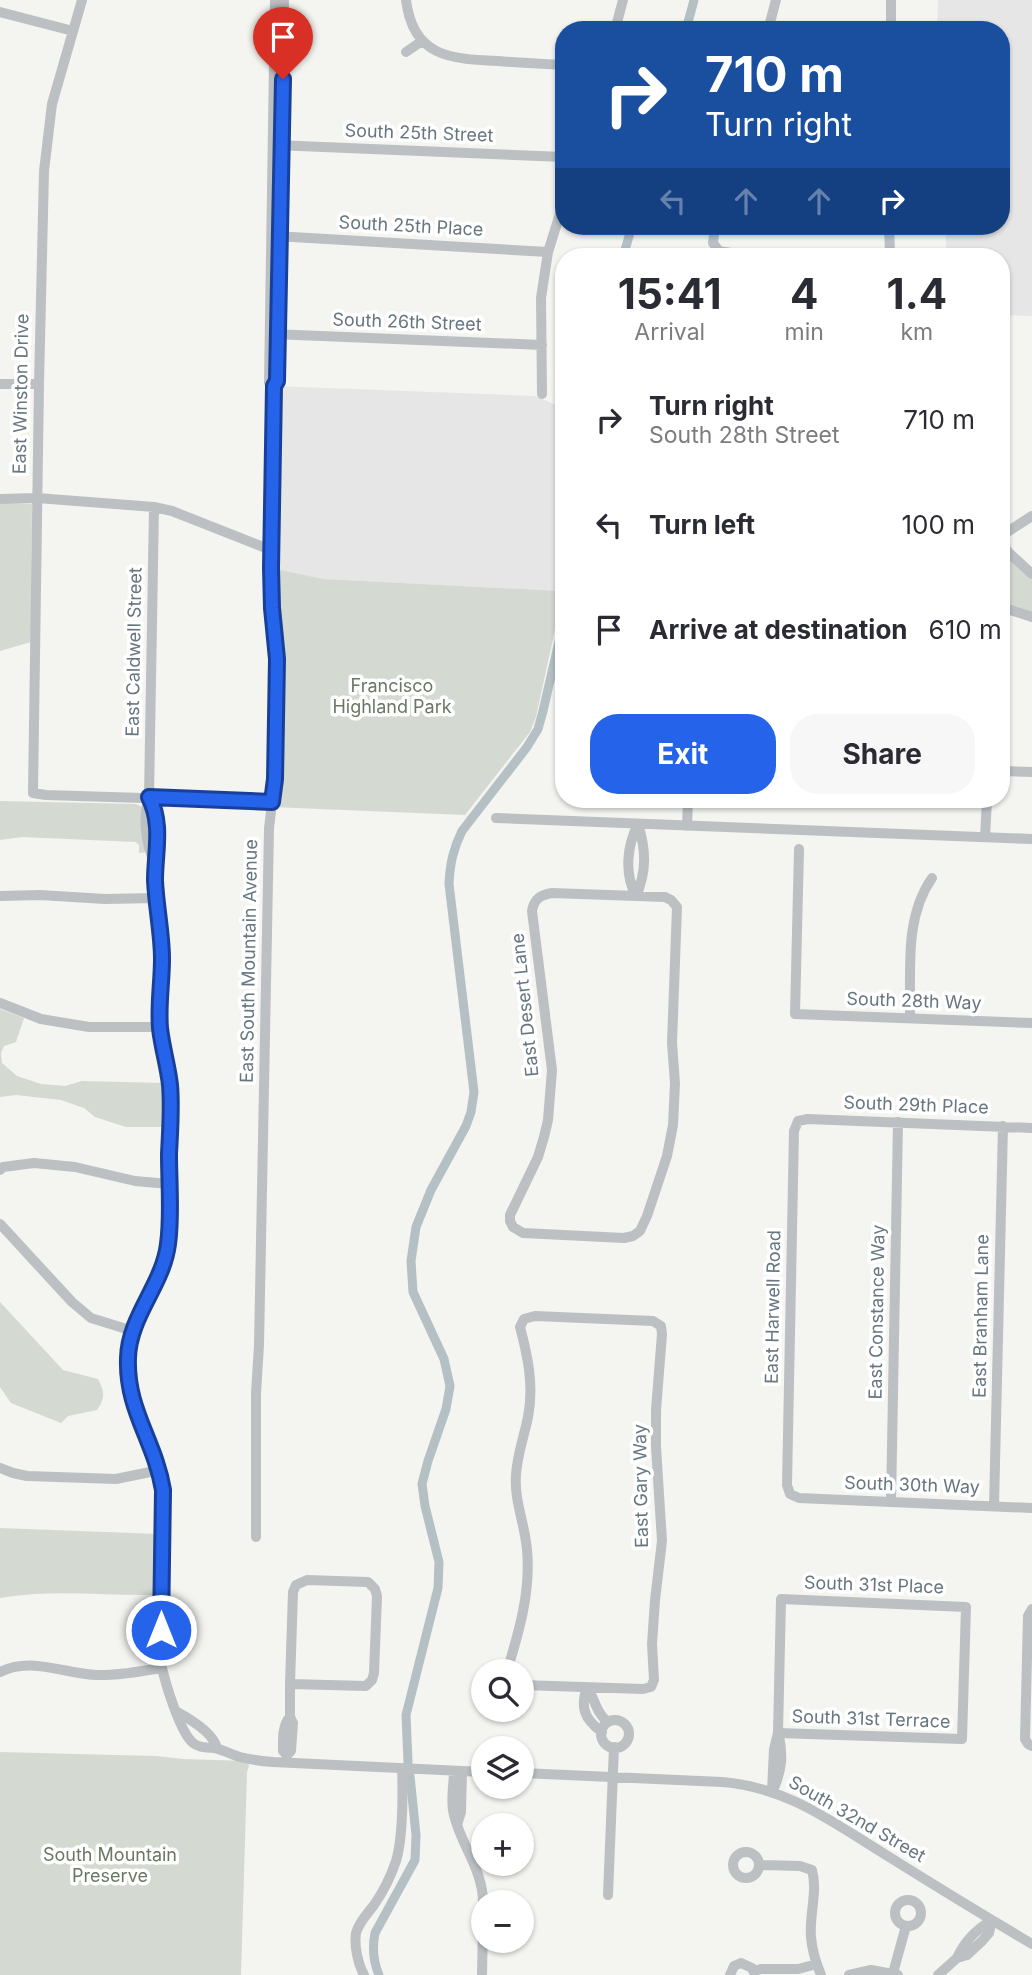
<!DOCTYPE html>
<meta charset="utf-8">
<style>
body{margin:0;font-family:Inter,sans-serif;background:#f7f7f7;color:#2b2b33;height:100vh;display:flex;flex-direction:column;font-size:26px;white-space:nowrap}
*{box-sizing:border-box;margin:0}
p{font-size:23px;color:#7c7c81}
.icon{flex:none;width:38px;height:38px;fill:none;stroke:currentColor;stroke-width:2;stroke-linecap:round;stroke-linejoin:round}
.map{position:relative;flex:1;overflow:hidden}
.sheet{position:absolute;left:555px;top:248px;width:455px;height:560px;display:flex;flex-direction:column;background:#fff;border-radius:28px;box-shadow:0 2px 5px #0004}
.sheet>*{flex:none}
.guide{position:absolute;left:555px;top:21px;width:455px;height:214px;border-radius:28px;box-shadow:0 2px 5px #0004;background:#1a4fa0;color:#fff;overflow:hidden}
.fabs{position:absolute;left:471px;top:1659px;display:grid;gap:14px}
.fabs a{display:grid;place-items:center;width:63px;height:63px;border-radius:50%;background:#fff;box-shadow:0 2px 5px #0004;font-size:35px}
.pin{position:absolute;display:grid;place-items:center;width:60px;height:60px;color:#fff;margin:-72px -30px;border-radius:50% 50% 50% 0;rotate:-45deg;box-shadow:0 0 7px #0007}
.pin .icon{rotate:45deg}
.me{position:absolute;width:77px;margin:-38px;rotate:0deg;stroke-linejoin:round;filter:drop-shadow(0 0 5px #0008)}
.turn{display:flex;align-items:center;gap:24px;height:147px;padding:0 35px;font-size:32px}
.turn .icon{width:91px;height:91px;stroke-width:2.5}
.turn b{display:block;font-size:49px;line-height:60px}
.lanes{display:flex;align-items:center;height:66px;padding:0 35px;background:#0003;justify-content:center;gap:35px;direction:ltr}
.lanes .off{opacity:.35}
.eta{display:flex;justify-content:space-evenly;align-items:center;height:119px;text-align:center}
.eta b{font-size:42px;font-weight:700;line-height:49px}
.cta{display:flex;gap:14px;margin-top:auto;padding:14px 35px}
.cta a{flex:1;height:80px;border-radius:28px;background:#2563eb;color:#fff;font-size:28px;font-weight:700;line-height:80px;text-align:center}
.cta a+a{background:#f7f7f7;color:#2b2b33}
ul{padding:0;list-style:none}
li{display:flex;align-items:center;gap:21px;height:105px;padding:0 35px}
li div{flex:1}
li b{display:block;font-size:26px}
li em{font-style:normal}
.map>svg:first-child{display:block}
</style>
<div class="map">
<svg width="1032" height="1975" viewBox="0 0 1032 1975">
<rect width="100%" height="100%" fill="#f4f4f1"/>
<!-- built -->
<path fill="#e5e6e5" d="M 938,0 L 1032,0 L 1032,316 L 1001,315 L 1001,257 L 946,257 L 946,226 L 1001,226 L 1001,30 L 937,30 Z
M 274,386 L 535,396 L 563,408 L 564,580 L 561,591 L 322,579 L 271,568 Z"/>
<!-- green -->
<path fill="#d4d9d1" d="M 0,503 L 32,504 L 31,642 L 0,651 Z
M 1001,541 L 1032,574 L 1032,617 L 1001,607 Z
M 271,568 L 323,579 L 561,591 L 557,620 L 536,717 L 530,732 L 465,815 L 272,807 L 275,779 Z
M 0,801 L 136,804 L 142,807 L 146,852 L 139,853 L 139,845 L 136,842 L 22,837 L 0,840 Z
M 0,1009 L 24,1018 L 16,1042 L 4,1046 L 1,1053 L 2,1063 L 17,1076 L 41,1084 L 65,1086 L 82,1081 L 163,1083 L 167,1118 L 164,1127 L 126,1127 L 95,1117 L 84,1108 L 61,1100 L 16,1095 L 0,1097 Z
M 0,1302 L 63,1370 L 98,1379 C 105,1392 105,1398 97,1410 L 68,1416 L 61,1423 L 11,1403 L 0,1387 Z
M 0,1528 L 158,1534 L 157,1595 C 105,1596 51,1589 0,1598 Z
M 0,1752 L 156,1756 L 183,1759 L 247,1761 L 249,1766 L 247,1772 L 241,1975 L 0,1975 Z"/>
<g fill="none" stroke-linecap="round" stroke-linejoin="round">
<!-- canal -->
<path stroke="#b4c0c3" stroke-width="9" d="M 686,30 L 694,0
M 623,257 L 632,226
M 408,1762 L 406,1715 L 438,1588 L 439,1562 L 425,1506 L 422,1484 L 428,1461 L 446,1409 L 450,1386 L 444,1359 L 413,1292 L 411,1261 L 416,1227 L 431,1190 L 466,1126 L 471,1112 L 474,1092 L 449,884 C 450,864 453,849 462,831 L 527,747 L 538,729 L 543,711 L 564,620
M 379,1975 C 373,1961 372,1948 375,1933 L 415,1860 L 416,1835 L 410,1776"/>
<!-- minor -->
<path stroke="#bcc0c3" stroke-width="10" d="M 82,0 L 52,104 L 44,171 L 39,384 L 33,793 L 46,795 L 273,802
M 406,0 C 413,57 450,59 498,61 C 520,63 542,64 564,65
M 0,12 L 73,31
M 615,30 L 623,0
M 768,30 L 776,0
M 891,30 L 891,0
M 279,41 L 304,42
M 406,52 L 422,41
M 275,145 L 564,157
M 715,226 L 713,243 L 719,251 L 743,255 L 777,257
M 275,236 L 548,252
M 889,257 L 890,252 L 889,226
M 272,334 L 542,345
M 0,384 L 39,384
M 274,386 L 269,383 L 275,0
M 542,394 L 541,298 L 548,252 L 564,201
M 0,499 L 37,498 L 154,507 L 172,511 L 271,550
M 154,507 L 149,797 C 143,817 145,844 155,863
M 1001,536 L 1032,516
M 1001,541 L 1008,552 L 1032,574
M 1001,607 L 1032,617
M 1001,771 L 1032,772
M 149,797 C 163,823 155,852 155,880 C 156,906 162,933 162,959 C 162,982 158,1005 160,1028 C 162,1047 168,1066 170,1085 C 172,1109 170,1135 169,1159 C 169,1187 171,1217 168,1244 C 162,1285 129,1316 128,1358 C 126,1409 155,1442 163,1490 L 162,1668 C 166,1685 180,1732 193,1743 C 199,1748 208,1748 214,1748 C 222,1749 232,1755 240,1757 C 251,1760 261,1761 273,1762 L 483,1772
M 496,818 L 1032,839
M 687,826 L 688,800
M 985,837 L 987,800
M 799,849 L 795,1014 L 1032,1023
M 552,893 L 665,897 L 671,900 L 677,907 L 672,1043 L 675,1083 L 673,1125 L 667,1156 L 647,1216 L 640,1231 L 633,1236 L 624,1238 L 523,1233 L 513,1227 L 510,1221 L 510,1215 L 538,1157 L 544,1137 L 548,1120 L 552,1070 L 532,911 C 534,899 540,895 552,893 Z
M 0,896 L 40,895 L 105,899 L 156,898
M 636,896 C 624,873 627,846 638,824
M 636,896 C 647,871 646,850 638,824
M 0,1003 L 41,1019 L 89,1027 L 160,1027
M 910,1017 C 911,971 904,918 932,878
M 1032,1128 L 808,1119 L 798,1121 L 794,1131 L 787,1485 L 790,1494 L 799,1498 L 1032,1508
M 0,1170 L 3,1167 L 34,1163 L 75,1167 L 135,1181 L 169,1184
M 0,1224 L 72,1302 L 91,1318 L 133,1331
M 0,1468 L 13,1473 L 27,1476 L 116,1479 L 160,1470
M 891,1502 L 898,1122
M 994,1506 L 1003,1126
M 256,1537 L 256,1393 L 259,1345 L 269,828 L 275,779 L 277,682 L 271,568 L 274,386 L 277,381 L 279,335 L 284,0
M 1032,1609 L 1028,1616 L 1025,1739 L 1028,1744 L 1032,1746
M 507,1671 C 519,1632 531,1591 527,1550 C 525,1524 514,1501 516,1475 C 517,1455 524,1437 528,1417 C 534,1386 528,1357 520,1327 L 524,1319 L 535,1316 L 653,1321 L 661,1326 L 662,1334 L 656,1410 L 656,1447 L 662,1541 L 655,1600 L 652,1644 L 654,1680 L 651,1687 L 643,1689 L 522,1685
M 0,1672 C 30,1656 65,1674 97,1675 C 118,1676 141,1671 162,1668
M 587,1687 C 580,1707 584,1719 602,1732
M 587,1687 C 595,1699 596,1713 608,1722
M 177,1712 C 190,1719 213,1733 217,1748
M601 1734a14 14 0 1 1 28 0a14 14 0 1 1-28 0Z
M 287,1755 L 291,1751 L 293,1723 L 290,1717 L 290,1684 L 293,1592 L 296,1585 L 307,1580 L 368,1582 L 375,1589 L 377,1596 L 374,1673 L 372,1680 L 366,1686 L 290,1684
M 286,1760 L 287,1755 L 283,1751 C 283,1740 282,1725 290,1717
M 454,1771 C 454,1784 450,1802 454,1815 C 461,1845 483,1870 483,1902
M 522,1773 L 722,1782 C 787,1787 832,1822 886,1855 C 934,1885 983,1915 1032,1944
M 774,1788 C 782,1769 783,1756 779,1736
M 772,1791 L 774,1749 L 778,1733 L 781,1599 L 966,1607 L 962,1739 L 778,1733
M 457,1825 L 461,1812 L 462,1771
M733 1865a13 13 0 1 1 26 0a13 13 0 1 1-26 0Z
M 759,1865 L 800,1866 L 812,1870 C 818,1891 809,1915 811,1937 C 812,1950 816,1963 821,1975
M 608,1895 L 614,1747
M895 1913a13 13 0 1 1 26 0a13 13 0 1 1-26 0Z
M 957,1958 C 964,1942 977,1929 992,1920
M 754,1971 L 761,1969 L 798,1969 L 817,1964
M 893,1973 L 906,1926
M 364,1975 C 358,1964 354,1946 356,1933 C 359,1922 368,1913 374,1905 C 383,1892 391,1876 396,1861 C 403,1838 403,1793 402,1768
M 482,1975 L 483,1925
M 730,1975 L 734,1966 L 741,1963 L 752,1968 L 755,1975
M 849,1975 L 871,1970 L 898,1975
M 938,1975 L 957,1958 L 967,1955 L 982,1941 L 989,1933 L 992,1920"/>
</g>
<g fill="none" stroke-linecap="round" stroke-linejoin="round">
<!-- route casing -->
<g stroke="#184099" stroke-width="18">
<path id="route" d="M 161,1630 L 163,1490 C 155,1441 126,1410 128,1358 C 129,1316 163,1285 168,1244 C 172,1215 169,1184 169,1154 C 170,1132 172,1108 170,1085 C 168,1066 162,1047 160,1028 C 158,1005 162,982 162,959 C 162,933 156,906 155,880 C 155,852 163,824 149,797 L 272,802 L 275,779 L 277,659 L 272,608 L 271,568 L 274,386 L 277,381 L 283,79"/>
</g>
<!-- route -->
<use href="#route" stroke="#2563eb" stroke-width="12"/>
</g>
<g text-anchor="middle" stroke-width="7" stroke-linejoin="round" paint-order="stroke">
<!-- street labels -->
<g font-size="18" fill="#67767f" stroke="#fff">
<text transform="translate(419 133) rotate(2)" y="6">South 25th Street</text>
<text transform="translate(411 226) rotate(3)" y="6">South 25th Place</text>
<text transform="translate(407 322) rotate(2)" y="6">South 26th Street</text>
<text transform="translate(21 394) rotate(-89)" y="6">East Winston Drive</text>
<text transform="translate(134 652) rotate(-89)" y="6">East Caldwell Street</text>
<text transform="translate(249 961) rotate(-89)" y="6">East South Mountain Avenue</text>
<text transform="translate(914 1001) rotate(2)" y="6">South 28th Way</text>
<text transform="translate(525 1005) rotate(-96)" y="6">East Desert Lane</text>
<text transform="translate(916 1105) rotate(2)" y="6">South 29th Place</text>
<text transform="translate(773 1307) rotate(-89)" y="6">East Harwell Road</text>
<text transform="translate(877 1312) rotate(-89)" y="6">East Constance Way</text>
<text transform="translate(981 1316) rotate(-89)" y="6">East Branham Lane</text>
<text transform="translate(912 1485) rotate(2)" y="6">South 30th Way</text>
<text transform="translate(641 1486) rotate(-91)" y="6">East Gary Way</text>
<text transform="translate(874 1585) rotate(2)" y="6">South 31st Place</text>
<text transform="translate(871 1719) rotate(2)" y="6">South 31st Terrace</text>
<text transform="translate(857 1819) rotate(30)" y="6">South 32nd Street</text>
</g>
<!-- park labels -->
<g font-size="18" fill="#6a7765" stroke="#fff">
<text x="392" y="692">Francisco<tspan x="392" dy="21">Highland Park</tspan></text>
<text x="110" y="1861">South Mountain<tspan x="110" dy="21">Preserve</tspan></text>
</g>
</g>
</svg>
<div class="fabs">
<a><svg class="icon" aria-label="search" viewBox="0 0 24 24"><circle cx="10" cy="10" r="6"/><path d="M15 15l6 6"/></svg></a>
<a><svg class="icon" aria-label="layers" viewBox="0 0 24 24"><path d="M12 4l9 5-9 5-9-5zM3 14l9 5 9-5"/></svg></a>
<a>+</a>
<a>−</a>
</div>
<div class="pin" style="left:283px;top:79px;background:#d93025"><svg class="icon" aria-label="arrive" viewBox="0 0 24 24"><path d="M6 21V4h12l-3 4 3 4H6"/></svg></div>
<svg class="me" style="left:161px;top:1630px" viewBox="-20 -20 40 40"><circle r="17" fill="#2563eb" stroke="#fff" stroke-width="3"/><path d="M0-11L8 9 0 5-8 9z" fill="#fff"/></svg>
<div class="guide">
<div class="turn"><svg class="icon" aria-label="right" viewBox="0 0 24 24"><path d="M7 20v-9h11M14 6l5 5-5 5"/></svg><div><b>710 m</b>Turn right</div></div>
<div class="lanes"><svg class="icon off" aria-label="left" viewBox="0 0 24 24"><path d="M17 20v-9H6M10 6l-5 5 5 5"/></svg><svg class="icon off" aria-label="ahead" viewBox="0 0 24 24"><path d="M12 20V5M6 11l6-6 6 6"/></svg><svg class="icon off" aria-label="ahead" viewBox="0 0 24 24"><path d="M12 20V5M6 11l6-6 6 6"/></svg><svg class="icon" aria-label="right" viewBox="0 0 24 24"><path d="M7 20v-9h11M14 6l5 5-5 5"/></svg></div>
</div>
<section class="sheet">
<div class="eta">
<div><b>15:41</b><p>Arrival</p></div>
<div><b>4</b><p>min</p></div>
<div><b>1.4</b><p>km</p></div>
</div>
<ul>
<li><svg class="icon" aria-label="right" viewBox="0 0 24 24"><path d="M7 20v-9h11M14 6l5 5-5 5"/></svg><div><b>Turn right</b><p>South 28th Street</p></div><em>710 m</em></li>
<li><svg class="icon" aria-label="left" viewBox="0 0 24 24"><path d="M17 20v-9H6M10 6l-5 5 5 5"/></svg><div><b>Turn left</b></div><em>100 m</em></li>
<li><svg class="icon" aria-label="arrive" viewBox="0 0 24 24"><path d="M6 21V4h12l-3 4 3 4H6"/></svg><div><b>Arrive at destination</b></div><em>610 m</em></li>
</ul>
<div class="cta"><a>Exit</a><a>Share</a></div>
</section>
</div>
